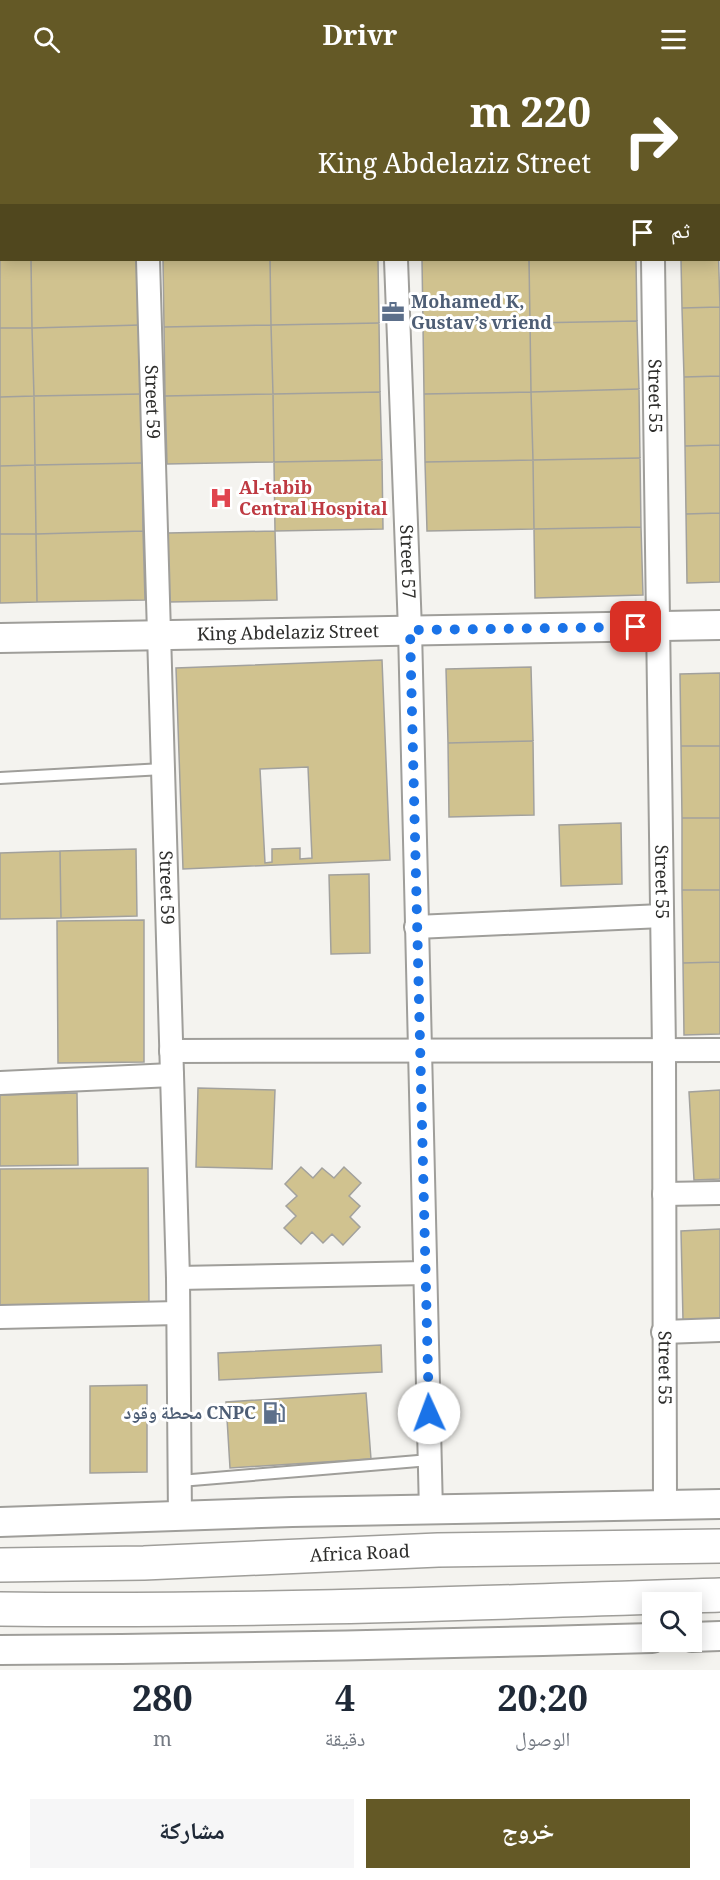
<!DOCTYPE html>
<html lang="ar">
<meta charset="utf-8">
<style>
body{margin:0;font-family:Georgia,"Noto Naskh Arabic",serif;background:#f6f6f7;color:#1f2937;direction:rtl;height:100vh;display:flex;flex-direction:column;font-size:22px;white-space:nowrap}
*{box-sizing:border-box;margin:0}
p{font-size:20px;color:#747a83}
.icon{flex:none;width:33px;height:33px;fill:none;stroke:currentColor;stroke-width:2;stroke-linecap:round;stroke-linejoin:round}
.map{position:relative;height:1592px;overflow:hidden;direction:ltr}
.sheet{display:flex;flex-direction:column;background:#fff;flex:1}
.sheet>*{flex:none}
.hud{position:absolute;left:0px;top:0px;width:720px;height:183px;box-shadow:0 3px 15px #0003;direction:rtl;background:#645926;color:#fff;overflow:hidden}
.tools{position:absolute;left:642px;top:1514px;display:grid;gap:12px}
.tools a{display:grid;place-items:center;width:60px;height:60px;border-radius:0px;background:#fff;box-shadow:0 3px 15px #0003;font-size:30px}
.pin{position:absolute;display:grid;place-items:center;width:51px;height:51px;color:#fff;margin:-26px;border-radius:12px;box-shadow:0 3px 9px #0006}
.me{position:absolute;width:66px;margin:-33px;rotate:358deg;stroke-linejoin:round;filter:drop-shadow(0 0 4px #0008)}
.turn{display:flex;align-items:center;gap:21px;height:126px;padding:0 30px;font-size:27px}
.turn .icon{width:78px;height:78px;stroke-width:2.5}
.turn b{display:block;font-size:42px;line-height:51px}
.then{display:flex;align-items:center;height:57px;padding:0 30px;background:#0003;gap:12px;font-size:22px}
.eta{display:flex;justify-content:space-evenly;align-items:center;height:102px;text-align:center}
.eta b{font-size:36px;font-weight:700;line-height:42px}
.primary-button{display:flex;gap:12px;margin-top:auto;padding:12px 30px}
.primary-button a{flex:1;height:69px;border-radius:0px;background:#645926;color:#fff;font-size:24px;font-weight:700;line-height:69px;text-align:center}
.primary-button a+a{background:#f6f6f7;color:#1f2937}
header{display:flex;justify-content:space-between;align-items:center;height:78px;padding:0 30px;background:#645926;color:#fff;font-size:27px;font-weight:700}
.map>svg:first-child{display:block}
</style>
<header><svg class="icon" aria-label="menu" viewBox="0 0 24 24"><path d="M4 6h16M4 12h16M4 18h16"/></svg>Drivr<svg class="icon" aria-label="search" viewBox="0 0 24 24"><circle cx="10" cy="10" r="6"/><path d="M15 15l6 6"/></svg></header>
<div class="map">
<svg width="720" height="1592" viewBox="0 0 720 1592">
<rect width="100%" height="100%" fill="#f4f3ef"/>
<!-- building -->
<path fill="#d0c28f" stroke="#a2a19d" stroke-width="1.5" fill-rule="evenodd" d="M 0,0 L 22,2 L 2,2 L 0,60 Z
M 22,0 L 129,0 L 129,2 L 22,2 Z
M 157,0 L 264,0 L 264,2 L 157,2 Z
M 264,0 L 372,0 L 372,2 L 264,2 Z
M 418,0 L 525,0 L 525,2 L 418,2 Z
M 525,0 L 633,0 L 633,2 L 525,2 Z
M 674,0 L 720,0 L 720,49 L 718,2 Z
M 718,49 L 720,49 L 718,118 Z
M 0,60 L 2,60 L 0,128 Z
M 718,161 L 720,229 L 682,230 L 681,182 L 718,182 Z
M 0,182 L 31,182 L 32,250 L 0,250 Z
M 31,182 L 138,182 L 140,247 L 32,250 Z
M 163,182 L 270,182 L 271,247 L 164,249 Z
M 270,182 L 378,182 L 379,245 L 271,247 Z
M 422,182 L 529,182 L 530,245 L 423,247 Z
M 529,182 L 636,182 L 637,243 L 530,245 Z
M 720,229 L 720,298 L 684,299 L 682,230 Z
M 637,243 L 639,311 L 531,314 L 530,245 Z
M 379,245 L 380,314 L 273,316 L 271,247 Z
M 530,245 L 531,314 L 424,316 L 423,247 Z
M 140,247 L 141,316 L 34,318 L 32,250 Z
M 271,247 L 273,316 L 165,318 L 164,249 Z
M 0,250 L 32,250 L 34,318 L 0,319 Z
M 720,298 L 720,367 L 685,368 L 684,299 Z
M 639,311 L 640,380 L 533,382 L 531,314 Z
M 380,314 L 382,382 L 274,384 L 273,316 Z
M 531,314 L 533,382 L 425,384 L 424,316 Z
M 141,316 L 142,385 L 35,387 L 34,318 Z
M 273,316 L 274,384 L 167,386 L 165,318 Z
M 34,318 L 35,387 L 0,388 L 0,319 Z
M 720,367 L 720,435 L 686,436 L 685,368 Z
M 640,380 L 641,449 L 534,451 L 533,382 Z
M 382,382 L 383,451 L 275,453 L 274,384 Z
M 533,382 L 534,451 L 427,453 L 425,384 Z
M 142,385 L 143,453 L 36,456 L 35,387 Z
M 35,387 L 36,456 L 0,456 L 0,388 Z
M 720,435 L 720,504 L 687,505 L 686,436 Z
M 641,449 L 643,517 L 535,520 L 534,451 Z
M 143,453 L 145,522 L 37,524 L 36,456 Z
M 275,453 L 277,522 L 169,524 L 168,455 Z
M 0,456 L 36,456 L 37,524 L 0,525 Z
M 382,582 L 390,782 L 183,791 L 176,590 ZM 308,689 L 312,780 L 300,781 L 300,770 L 272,771 L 272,784 L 265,785 L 260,691 Z
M 531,589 L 533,663 L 448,665 L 446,591 Z
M 720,595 L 720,668 L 681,668 L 680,596 Z
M 533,663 L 534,737 L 449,739 L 448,665 Z
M 681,668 L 720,668 L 720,740 L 682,740 Z
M 682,740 L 720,740 L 720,812 L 682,812 Z
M 621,745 L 622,806 L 561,808 L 559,747 Z
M 136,771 L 137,838 L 61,840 L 60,773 Z
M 60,773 L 61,840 L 0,841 L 0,775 Z
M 369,796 L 370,875 L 331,876 L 329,797 Z
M 682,812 L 720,812 L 720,884 L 683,885 Z
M 144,842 L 144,984 L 58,985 L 57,843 Z
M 720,884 L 720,956 L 684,957 L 683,885 Z
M 198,1010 L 275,1012 L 272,1091 L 196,1089 Z
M 720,1012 L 720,1101 L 694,1102 L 689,1014 Z
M 77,1015 L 78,1087 L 0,1088 L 0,1017 Z
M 301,1089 L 313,1100 L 322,1090 L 334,1100 L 344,1089 L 361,1105 L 349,1118 L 360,1128 L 350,1139 L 360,1149 L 343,1167 L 332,1156 L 323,1165 L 312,1154 L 301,1166 L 284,1150 L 296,1138 L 286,1128 L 297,1118 L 285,1106 Z
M 148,1090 L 149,1229 L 0,1230 L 0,1091 Z
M 720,1151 L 720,1241 L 683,1242 L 681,1153 Z
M 381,1267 L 382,1294 L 219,1302 L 218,1275 Z
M 147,1307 L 147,1394 L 90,1395 L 90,1308 Z
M 366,1315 L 371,1381 L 230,1390 L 226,1324 Z"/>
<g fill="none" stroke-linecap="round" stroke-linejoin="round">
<!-- service casing -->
<g stroke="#9f9e9a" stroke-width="14">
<path id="service" d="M 0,700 L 163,691
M 180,1403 L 430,1382"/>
</g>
<!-- minor casing -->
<g stroke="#9f9e9a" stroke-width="26">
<g id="minor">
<path d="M 143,0 L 143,2"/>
<path d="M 391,0 L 391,2"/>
<path d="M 649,0 L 649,2"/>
<path d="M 718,138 L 720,137"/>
<path d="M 0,150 L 2,150"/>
<path id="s1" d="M 148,182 L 178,1200 L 180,1440"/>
<path id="s2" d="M 396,182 L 410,552 L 431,1434"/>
<path id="s3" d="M 653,182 L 664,973 L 665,1428"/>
<path d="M 416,849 L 662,838"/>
<path d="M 171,973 L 720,972"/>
<path d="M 0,1005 L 172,997"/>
<path d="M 664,1116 L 720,1115"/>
<path d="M 178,1200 L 425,1195"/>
<path d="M 0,1239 L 178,1235"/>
<path d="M 663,1254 L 720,1252"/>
</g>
</g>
<!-- tertiary casing -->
<g stroke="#9f9e9a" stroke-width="32">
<g id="tertiary">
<path id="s4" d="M 0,560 L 720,547"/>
<path d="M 0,1444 L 292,1434 L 720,1426"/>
<path d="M 692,1559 L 720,1558"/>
<path d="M 0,1572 C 218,1571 435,1566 652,1560"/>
</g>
</g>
<!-- trunk casing -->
<g stroke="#9f9e9a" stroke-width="36">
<g id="trunk">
<path id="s5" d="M 0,1487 L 144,1485 L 438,1472 L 720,1468"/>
<path d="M 0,1531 C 240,1534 480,1525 720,1517"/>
</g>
</g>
<!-- service -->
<use href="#service" stroke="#fff" stroke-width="10"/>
<!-- minor -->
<use href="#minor" stroke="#fff" stroke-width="22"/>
<!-- tertiary -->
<use href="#tertiary" stroke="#fff" stroke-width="28"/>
<!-- trunk -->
<use href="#trunk" stroke="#fff" stroke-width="33"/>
</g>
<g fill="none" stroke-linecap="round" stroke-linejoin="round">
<!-- route -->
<path stroke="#1a73e8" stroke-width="10" stroke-dasharray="0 18" d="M 429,1335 L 410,552 L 636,549"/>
</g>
<!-- icons -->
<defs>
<g id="office-bare" transform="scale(1.8)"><path d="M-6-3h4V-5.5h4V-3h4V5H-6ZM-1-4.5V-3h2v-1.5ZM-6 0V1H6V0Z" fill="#5c6f8a" stroke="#fff" stroke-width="2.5" paint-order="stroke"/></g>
<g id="hospital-bare" transform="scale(1.8)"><path d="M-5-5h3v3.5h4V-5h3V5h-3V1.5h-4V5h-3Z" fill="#e0444e" stroke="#fff" stroke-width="2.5" paint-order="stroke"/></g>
<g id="fuel-bare" transform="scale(1.8)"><path d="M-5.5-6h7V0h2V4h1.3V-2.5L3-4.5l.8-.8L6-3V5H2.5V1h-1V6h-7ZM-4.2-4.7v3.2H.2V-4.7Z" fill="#5c6f8a" stroke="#fff" stroke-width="2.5" paint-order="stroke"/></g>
</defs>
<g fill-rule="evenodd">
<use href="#office-bare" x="393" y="234"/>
<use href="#hospital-bare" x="221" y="420"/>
<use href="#fuel-bare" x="274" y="1335"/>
</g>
<g text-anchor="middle" stroke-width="6" stroke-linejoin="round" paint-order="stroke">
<!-- service labels -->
<g font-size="18" font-weight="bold" fill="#4e5e75" stroke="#fff" text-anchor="start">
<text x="411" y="230">Mohamed K,<tspan x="411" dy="21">Gustav’s vriend</tspan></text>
<text x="256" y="1341" text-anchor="end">محطة وقود CNPC</text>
</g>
<!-- street labels -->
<g font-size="18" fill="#2e2e2c" stroke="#fff">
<text dy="6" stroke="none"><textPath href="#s3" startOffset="136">Street 55</textPath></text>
<text dy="6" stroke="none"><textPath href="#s1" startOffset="142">Street 59</textPath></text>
<text dy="6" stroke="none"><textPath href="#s2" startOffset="302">Street 57</textPath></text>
<text dy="6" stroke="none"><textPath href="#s4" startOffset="288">King Abdelaziz Street</textPath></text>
<text dy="6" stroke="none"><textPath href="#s3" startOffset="622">Street 55</textPath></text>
<text dy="6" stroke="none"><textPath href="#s1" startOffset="628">Street 59</textPath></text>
<text dy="6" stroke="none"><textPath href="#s3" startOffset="1108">Street 55</textPath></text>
<text dy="6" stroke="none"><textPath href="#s5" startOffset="360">Africa Road</textPath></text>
</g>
<!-- health labels -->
<g font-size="18" font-weight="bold" fill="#be3a42" stroke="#fff" text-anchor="start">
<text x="239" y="416">Al-tabib<tspan x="239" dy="21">Central Hospital</tspan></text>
</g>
</g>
</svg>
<div class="tools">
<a><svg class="icon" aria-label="search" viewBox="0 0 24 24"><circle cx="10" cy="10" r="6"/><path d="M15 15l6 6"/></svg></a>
</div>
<div class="pin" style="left:636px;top:549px;background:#d93025"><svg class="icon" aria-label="arrive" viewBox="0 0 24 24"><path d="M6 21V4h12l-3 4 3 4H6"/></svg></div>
<svg class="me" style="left:429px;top:1335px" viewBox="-20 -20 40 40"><circle r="19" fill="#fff"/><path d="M0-13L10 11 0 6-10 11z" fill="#1a73e8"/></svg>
<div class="hud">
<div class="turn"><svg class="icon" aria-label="right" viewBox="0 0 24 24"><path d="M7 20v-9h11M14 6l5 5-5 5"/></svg><div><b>220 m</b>King Abdelaziz Street</div></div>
<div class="then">ثم<svg class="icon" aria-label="arrive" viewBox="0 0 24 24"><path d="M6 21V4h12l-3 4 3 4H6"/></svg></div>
</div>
</div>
<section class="sheet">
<div class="eta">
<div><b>20:20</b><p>الوصول</p></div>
<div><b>4</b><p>دقيقة</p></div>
<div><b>280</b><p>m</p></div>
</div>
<div class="primary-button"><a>خروج</a><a>مشاركة</a></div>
</section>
